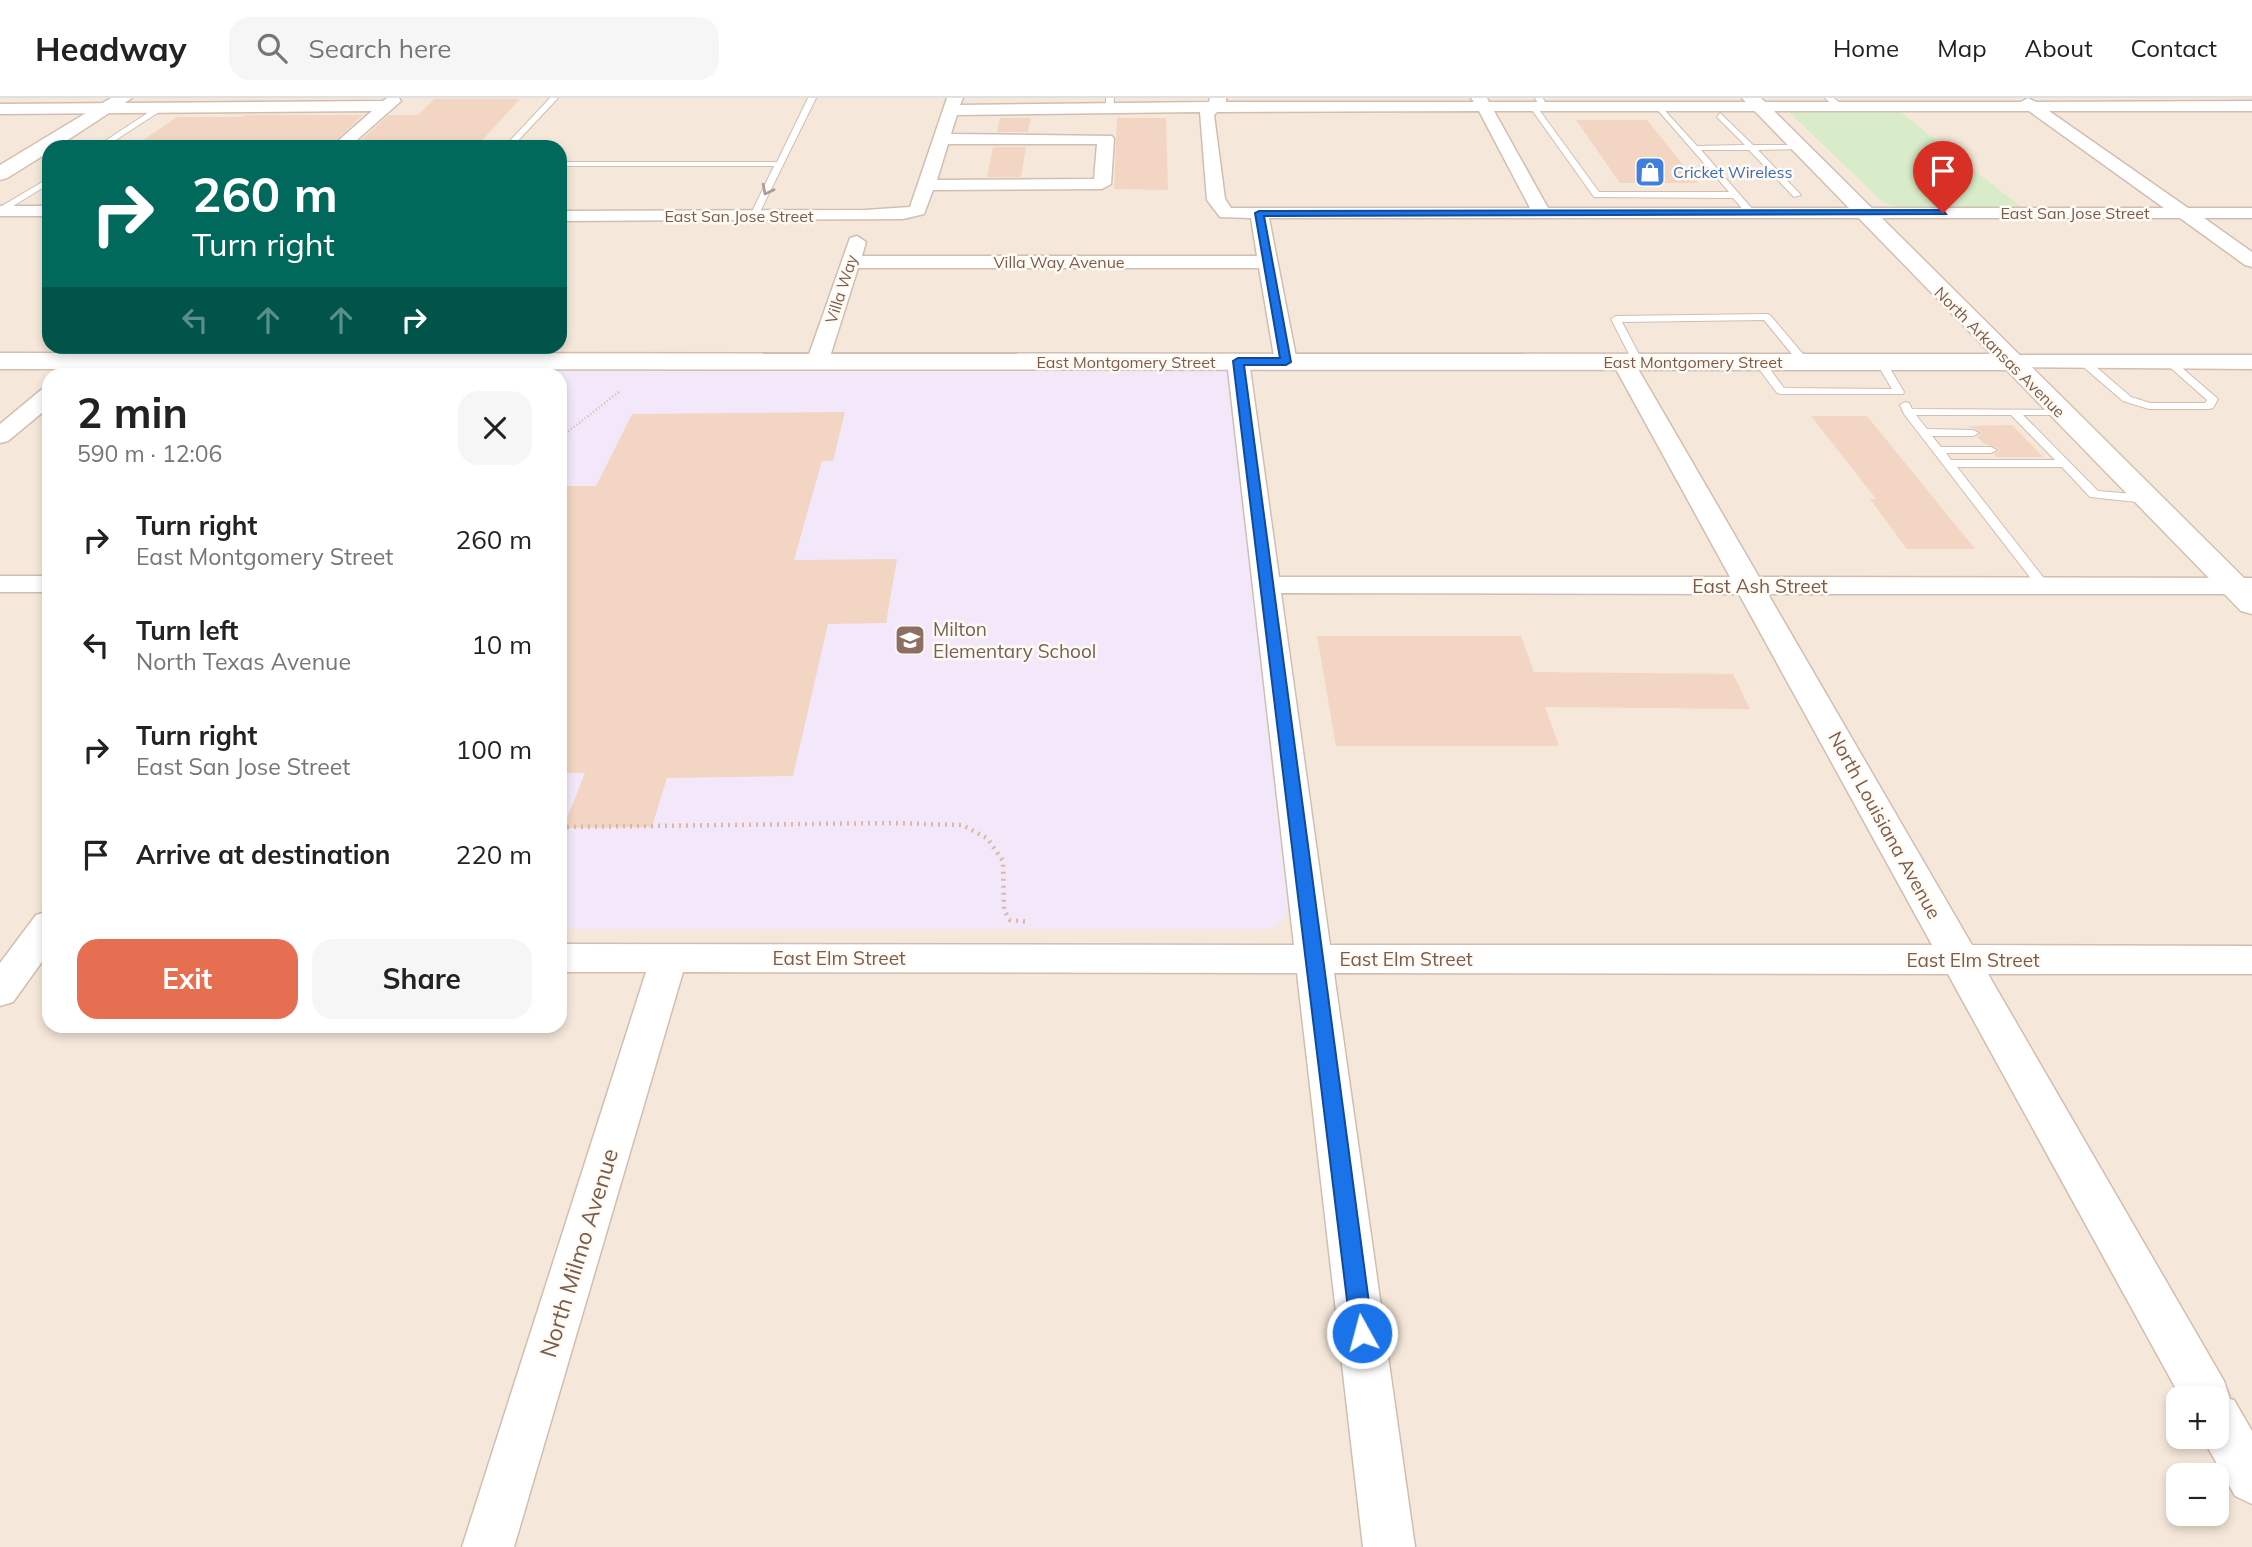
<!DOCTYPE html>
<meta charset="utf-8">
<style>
body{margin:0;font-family:Mulish,sans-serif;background:#f6f6f6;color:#222;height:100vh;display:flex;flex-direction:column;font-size:26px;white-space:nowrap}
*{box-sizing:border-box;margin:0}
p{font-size:23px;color:#767676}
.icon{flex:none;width:38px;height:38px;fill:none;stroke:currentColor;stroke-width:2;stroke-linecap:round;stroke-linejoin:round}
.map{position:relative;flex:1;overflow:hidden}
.sheet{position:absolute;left:42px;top:270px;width:525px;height:665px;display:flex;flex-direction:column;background:#fff;border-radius:21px;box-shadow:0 4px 10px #0003}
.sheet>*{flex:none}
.hud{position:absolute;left:42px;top:42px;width:525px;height:214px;border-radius:21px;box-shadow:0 4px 10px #0003;background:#00695c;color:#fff;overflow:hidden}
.buttons{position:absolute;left:2166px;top:1288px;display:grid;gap:14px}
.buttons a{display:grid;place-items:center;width:63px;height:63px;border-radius:14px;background:#fff;box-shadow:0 4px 10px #0003;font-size:35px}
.pin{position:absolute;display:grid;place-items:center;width:60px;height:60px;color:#fff;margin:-72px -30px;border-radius:50% 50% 50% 0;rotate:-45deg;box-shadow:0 0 7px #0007}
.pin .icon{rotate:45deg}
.me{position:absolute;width:77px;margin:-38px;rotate:353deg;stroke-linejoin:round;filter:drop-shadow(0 0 5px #0008)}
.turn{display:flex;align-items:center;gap:24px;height:147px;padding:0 35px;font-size:32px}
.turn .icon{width:91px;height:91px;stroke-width:2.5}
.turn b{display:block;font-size:49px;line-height:60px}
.lanes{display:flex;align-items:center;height:66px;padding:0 35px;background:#0003;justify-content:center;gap:35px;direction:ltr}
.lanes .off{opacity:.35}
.round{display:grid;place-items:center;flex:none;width:74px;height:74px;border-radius:21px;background:#f6f6f6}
.overview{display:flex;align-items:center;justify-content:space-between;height:119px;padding:0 35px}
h1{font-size:42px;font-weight:700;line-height:52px}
.button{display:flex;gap:14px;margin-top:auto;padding:14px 35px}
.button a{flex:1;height:80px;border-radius:21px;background:#e76f51;color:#fff;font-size:28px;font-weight:700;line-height:80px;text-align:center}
.button a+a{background:#f6f6f6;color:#222}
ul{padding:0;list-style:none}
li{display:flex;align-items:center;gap:21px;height:105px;padding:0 35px}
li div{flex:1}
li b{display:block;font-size:26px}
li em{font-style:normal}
header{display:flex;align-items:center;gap:42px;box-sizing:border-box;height:98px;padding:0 35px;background:#fff;border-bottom:2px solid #e0e0e0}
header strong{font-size:33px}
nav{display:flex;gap:38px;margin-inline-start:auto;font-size:24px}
.search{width:490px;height:63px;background:#f6f6f6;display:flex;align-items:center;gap:18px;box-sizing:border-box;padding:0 24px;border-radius:21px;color:#767676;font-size:26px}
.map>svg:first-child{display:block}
</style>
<header>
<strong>Headway</strong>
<div class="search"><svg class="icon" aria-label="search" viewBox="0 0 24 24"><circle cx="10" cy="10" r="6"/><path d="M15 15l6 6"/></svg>Search here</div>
<nav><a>Home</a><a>Map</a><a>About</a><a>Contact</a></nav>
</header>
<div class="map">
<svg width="2252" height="1449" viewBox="0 0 2252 1449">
<rect width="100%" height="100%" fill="#fdf6ec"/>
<!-- residential -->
<path fill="#f5e8da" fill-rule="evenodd" d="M 0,0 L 2252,0 L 2252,1449 L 0,1449 ZM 49,49 L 560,49 L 560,248 L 49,248 ZM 49,276 L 560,276 L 560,928 L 49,928 ZM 2179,1300 L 2217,1300 L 2217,1339 L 2179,1339 ZM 2179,1377 L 2217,1377 L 2217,1416 L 2179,1416 Z"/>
<!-- education -->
<path fill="#f3e8fa" d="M 499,270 L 1229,271 L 1233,275 L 1289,808 L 1283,822 L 1273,831 L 560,831 L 560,276 L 486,276 Z"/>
<!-- green -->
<path fill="#d8ecc9" d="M 1798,13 L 1899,13 L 2021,109 L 1897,109 L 1884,105 L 1790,15 Z"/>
<!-- building -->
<path fill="#f3d5c3" d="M 434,1 L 520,1 L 476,49 L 353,49 L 389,17 L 418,17 Z
M 245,17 L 363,17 L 328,49 L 133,49 L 177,19 L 241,19 Z
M 1000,20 L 1031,20 L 1028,34 L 997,34 Z
M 1117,20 L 1166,20 L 1168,92 L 1114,91 Z
M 1576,22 L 1647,22 L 1698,85 L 1620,85 Z
M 993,49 L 1026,49 L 1021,79 L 987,79 Z
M 845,314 L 833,363 L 822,363 L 794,462 L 897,461 L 886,525 L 828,526 L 793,678 L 667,680 L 652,729 L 563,730 L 585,675 L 560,675 L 560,388 L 596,388 L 632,316 Z
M 1811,318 L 1867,318 L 1975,451 L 1907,451 L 1870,401 L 1876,401 Z
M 2012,327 L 2020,335 L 2043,359 L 1997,359 L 1994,356 L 1999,353 L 1998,350 L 1985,346 L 1977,339 L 1981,336 L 1980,333 L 1967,328 Z
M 1317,538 L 1521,538 L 1534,574 L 1733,576 L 1750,611 L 1545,609 L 1559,648 L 1336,648 Z"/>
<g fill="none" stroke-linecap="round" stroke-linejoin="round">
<!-- service casing -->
<g stroke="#d1beb0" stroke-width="2">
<path id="service" d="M 550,0 L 558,0 L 512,49 L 504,49 Z
M 808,0 L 816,0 L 757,120 L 750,118 L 774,68 L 560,68 L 560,64 L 777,64 Z
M 1106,0 L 1114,0 L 1113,14 L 1106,12 Z
M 1535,0 L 1543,0 L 1547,8 L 1540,13 L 1599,94 L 1729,94 L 1656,10 L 1659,6 L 1697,48 L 1745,47 L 1717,19 L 1720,15 L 1753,47 L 1803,47 L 1800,51 L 1758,52 L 1801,97 L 1794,99 L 1749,52 L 1701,52 L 1754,113 L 1754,117 L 1748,117 L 1733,100 L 1594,99 L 1532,12 L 1539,7 Z
M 1825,0 L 1834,0 L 1843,8 L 1836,10 Z
M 161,6 L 168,8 L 105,49 L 96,49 Z
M 49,80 L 49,86 L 0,116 L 0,109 Z
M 1767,216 L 1770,217 L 1808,262 L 1808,266 L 1800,266 L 1764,222 L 1622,224 L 1643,264 L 1638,267 L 1633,264 L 1611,221 L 1616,218 Z
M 1881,261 L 1885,262 L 1904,294 L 1903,296 L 1781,296 L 1777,295 L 1754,264 L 1763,262 L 1784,290 L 1892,291 L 1876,264 Z
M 2080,262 L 2088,262 L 2131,299 L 2150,305 L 2205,305 L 2207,302 L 2164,264 L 2173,262 L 2218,301 L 2213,310 L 2209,311 L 2149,311 L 2123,303 L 2080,266 Z
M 1905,304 L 1909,305 L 1912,311 L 2064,312 L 2064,316 L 2060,317 L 2023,317 L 2098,393 L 2146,397 L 2152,401 L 2146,405 L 2090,399 L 2062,369 L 1957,369 L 2050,488 L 2049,491 L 2039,491 L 1904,316 L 1900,307 ZM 1916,317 L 2011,317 L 2055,362 L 1951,362 L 1946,355 L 1991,355 L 1997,352 L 1991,349 L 1941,349 L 1932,338 L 1973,338 L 1979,335 L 1973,332 L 1927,331 Z"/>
</g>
<!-- minor casing -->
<g stroke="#d1beb0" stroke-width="3">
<path id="minor" d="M 387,0 L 399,0 L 401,3 L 349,49 L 331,49 L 372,13 L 0,16 L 0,6 L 383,3 Z
M 947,0 L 963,0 L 960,7 L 1209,4 L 1210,0 L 1226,0 L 1226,4 L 1474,4 L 1471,0 L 1487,0 L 1489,4 L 2021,4 L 2028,0 L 2036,4 L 2252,3 L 2252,13 L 2049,13 L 2188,110 L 2252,110 L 2252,120 L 2204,120 L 2252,154 L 2252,169 L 2245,167 L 2180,120 L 1269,120 L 1297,264 L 1294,269 L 1278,269 L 1275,264 L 1259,170 L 858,170 L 828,265 L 825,270 L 809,270 L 806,265 L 850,140 L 857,138 L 866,144 L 862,158 L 1257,158 L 1251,120 L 1220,119 L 1207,102 L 1200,14 L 957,17 L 951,36 L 1112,38 L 1114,41 L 1111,86 L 1102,91 L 933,92 L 924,116 L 903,121 L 560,123 L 560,113 L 865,112 L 910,109 ZM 1479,13 L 1530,110 L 1231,110 L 1225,101 L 1214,17 L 1217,14 ZM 1494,13 L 2029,13 L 2164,110 L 1548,110 ZM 948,46 L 1097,46 L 1094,81 L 937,82 Z
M 0,108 L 49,108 L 49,118 L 0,118 Z
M 92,248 L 116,248 L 86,276 L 62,276 Z
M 1238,256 L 1246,258 L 1249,263 L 1279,479 L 1730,479 L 1612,264 L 1615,259 L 1631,259 L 1634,264 L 1759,479 L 2252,480 L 2252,496 L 1768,496 L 1972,847 L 2252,848 L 2252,876 L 1988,876 L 2224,1283 L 2230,1301 L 2234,1302 L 2252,1333 L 2252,1406 L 2235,1398 L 2202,1339 L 2217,1339 L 2217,1300 L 2181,1300 L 1948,876 L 1334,875 L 1415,1449 L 1363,1449 L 1297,875 L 683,874 L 514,1449 L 462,1449 L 646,874 L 560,874 L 560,846 L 1294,847 L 1227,263 L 1230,258 ZM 1281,495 L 1739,496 L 1932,847 L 1330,847 Z
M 2010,257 L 2252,257 L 2252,271 L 2002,269 L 1999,264 L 2002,259 Z
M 49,290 L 49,309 L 8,343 L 0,345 L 0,326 L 41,292 Z
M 0,478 L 49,478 L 49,494 L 0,494 Z
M 49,813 L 49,854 L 13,904 L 0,908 L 0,865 L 36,817 Z"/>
</g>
<!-- tertiary casing -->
<g stroke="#d1beb0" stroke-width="3">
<path id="tertiary" d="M 0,255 L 2010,256 L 2019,259 L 2023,264 L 2019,269 L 2010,272 L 0,271 Z"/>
</g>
<!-- secondary casing -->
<g stroke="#d6c0b0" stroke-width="3">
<path id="secondary" d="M 111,0 L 132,0 L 57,49 L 49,49 L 49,54 L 7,80 L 0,82 L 0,67 Z
M 1742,0 L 1761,0 L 2252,488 L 2252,516 L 2241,513 Z"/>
</g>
<!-- path-far1 -->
<path stroke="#d9b8a5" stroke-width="2.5" stroke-dasharray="1 2.5" stroke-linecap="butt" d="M 560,340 L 620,293"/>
<!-- path -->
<path stroke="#d9b8a5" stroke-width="4.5" stroke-dasharray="2 5" stroke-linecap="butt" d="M 560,729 L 891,725 L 962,727 L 987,740 L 1003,763 L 1004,812 L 1010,822 L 1030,824"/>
<!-- service -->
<use href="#service" fill="#fff" fill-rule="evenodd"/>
<!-- minor -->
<use href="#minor" fill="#fff" fill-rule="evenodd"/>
<!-- tertiary -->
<use href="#tertiary" fill="#fff" fill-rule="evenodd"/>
<!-- secondary -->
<use href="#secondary" fill="#fff" fill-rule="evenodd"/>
</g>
<!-- one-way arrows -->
<defs><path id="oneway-chevron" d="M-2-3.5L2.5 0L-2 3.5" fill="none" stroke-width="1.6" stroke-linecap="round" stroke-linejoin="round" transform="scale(1.75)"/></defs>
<use stroke="#af9d94" href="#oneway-chevron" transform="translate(767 92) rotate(117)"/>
<!-- route -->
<path fill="#1a73e8" stroke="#114b97" stroke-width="2" d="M 1943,112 L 1946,116 L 1264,118 L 1291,264 L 1286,267 L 1244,267 L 1373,1235 L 1370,1243 L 1362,1246 L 1354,1243 L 1351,1235 L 1233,263 L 1238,260 L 1280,260 L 1255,115 L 1259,113 Z"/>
<!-- icons -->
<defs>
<g id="shop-square" transform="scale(1.575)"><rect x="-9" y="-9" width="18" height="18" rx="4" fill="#3f7fe0" stroke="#fffaf3"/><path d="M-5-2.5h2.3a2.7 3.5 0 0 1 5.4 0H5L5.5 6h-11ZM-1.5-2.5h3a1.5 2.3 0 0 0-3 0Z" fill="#fff"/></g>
<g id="school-square" transform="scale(1.575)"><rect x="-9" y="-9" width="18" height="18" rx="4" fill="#8d6e63" stroke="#fffaf3"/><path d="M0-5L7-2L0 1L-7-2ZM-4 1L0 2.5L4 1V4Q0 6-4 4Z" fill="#fff"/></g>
</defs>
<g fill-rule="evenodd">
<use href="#shop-square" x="1650" y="74"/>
<use href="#school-square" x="910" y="542"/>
</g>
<g text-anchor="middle" stroke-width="5" stroke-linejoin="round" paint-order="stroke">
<!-- far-shop labels -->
<g font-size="16" fill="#366cbe" stroke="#fffaf3" text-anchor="start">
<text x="1673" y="80">Cricket Wireless</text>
</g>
<!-- far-street labels -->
<g font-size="16" fill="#7a5c4d" stroke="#fffaf3">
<text x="2075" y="121">East San Jose Street</text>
<text x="739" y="124">East San Jose Street</text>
<text x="1059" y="170">Villa Way Avenue</text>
<text transform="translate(841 191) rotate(-72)" y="6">Villa Way</text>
<text transform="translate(2000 254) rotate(45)" y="6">North Arkansas Avenue</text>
<text x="1126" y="270">East Montgomery Street</text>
<text x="1693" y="270">East Montgomery Street</text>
</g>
<!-- street labels -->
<g font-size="19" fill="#7a5c4d" stroke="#fffaf3">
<text x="1760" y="495">East Ash Street</text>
<text transform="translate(1885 727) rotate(61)" y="7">North Louisiana Avenue</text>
<text x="839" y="867">East Elm Street</text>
<text x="1406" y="868">East Elm Street</text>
<text x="1973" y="869">East Elm Street</text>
</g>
<!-- education labels -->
<g font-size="19" fill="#785e54" stroke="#fffaf3" text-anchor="start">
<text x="933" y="538">Milton<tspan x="933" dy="22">Elementary School</tspan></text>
</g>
<!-- near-street labels -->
<g font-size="23" fill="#7a5c4d" stroke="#fffaf3">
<text transform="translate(579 1155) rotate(-73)" y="8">North Milmo Avenue</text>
</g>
</g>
</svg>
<div class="buttons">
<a>+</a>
<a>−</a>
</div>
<div class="pin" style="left:1943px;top:115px;background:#d93025"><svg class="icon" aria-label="arrive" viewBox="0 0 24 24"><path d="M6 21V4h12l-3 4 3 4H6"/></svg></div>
<svg class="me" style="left:1362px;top:1235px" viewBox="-20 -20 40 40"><circle r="17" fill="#1a73e8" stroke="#fff" stroke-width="3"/><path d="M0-11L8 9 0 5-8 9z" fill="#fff"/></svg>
<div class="hud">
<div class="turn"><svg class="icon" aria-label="right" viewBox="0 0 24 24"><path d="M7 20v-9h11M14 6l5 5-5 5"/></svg><div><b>260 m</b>Turn right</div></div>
<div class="lanes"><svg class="icon off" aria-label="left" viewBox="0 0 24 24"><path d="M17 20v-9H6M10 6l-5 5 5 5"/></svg><svg class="icon off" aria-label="ahead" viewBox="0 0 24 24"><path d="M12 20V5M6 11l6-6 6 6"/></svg><svg class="icon off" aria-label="ahead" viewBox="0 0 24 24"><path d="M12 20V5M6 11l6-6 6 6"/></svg><svg class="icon" aria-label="right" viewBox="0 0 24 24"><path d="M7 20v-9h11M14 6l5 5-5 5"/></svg></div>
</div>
<section class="sheet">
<div class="overview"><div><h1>2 min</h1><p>590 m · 12:06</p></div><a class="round"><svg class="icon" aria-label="close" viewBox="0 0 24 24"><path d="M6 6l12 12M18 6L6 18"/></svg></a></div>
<ul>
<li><svg class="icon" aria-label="right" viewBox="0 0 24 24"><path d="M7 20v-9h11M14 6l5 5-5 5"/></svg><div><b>Turn right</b><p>East Montgomery Street</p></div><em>260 m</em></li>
<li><svg class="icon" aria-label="left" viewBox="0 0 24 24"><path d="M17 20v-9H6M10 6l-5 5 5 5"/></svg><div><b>Turn left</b><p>North Texas Avenue</p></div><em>10 m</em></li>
<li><svg class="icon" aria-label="right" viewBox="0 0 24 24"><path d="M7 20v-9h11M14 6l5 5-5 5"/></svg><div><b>Turn right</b><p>East San Jose Street</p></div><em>100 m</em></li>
<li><svg class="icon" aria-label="arrive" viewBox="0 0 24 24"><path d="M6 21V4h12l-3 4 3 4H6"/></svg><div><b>Arrive at destination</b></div><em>220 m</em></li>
</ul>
<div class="button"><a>Exit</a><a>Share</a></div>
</section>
</div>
